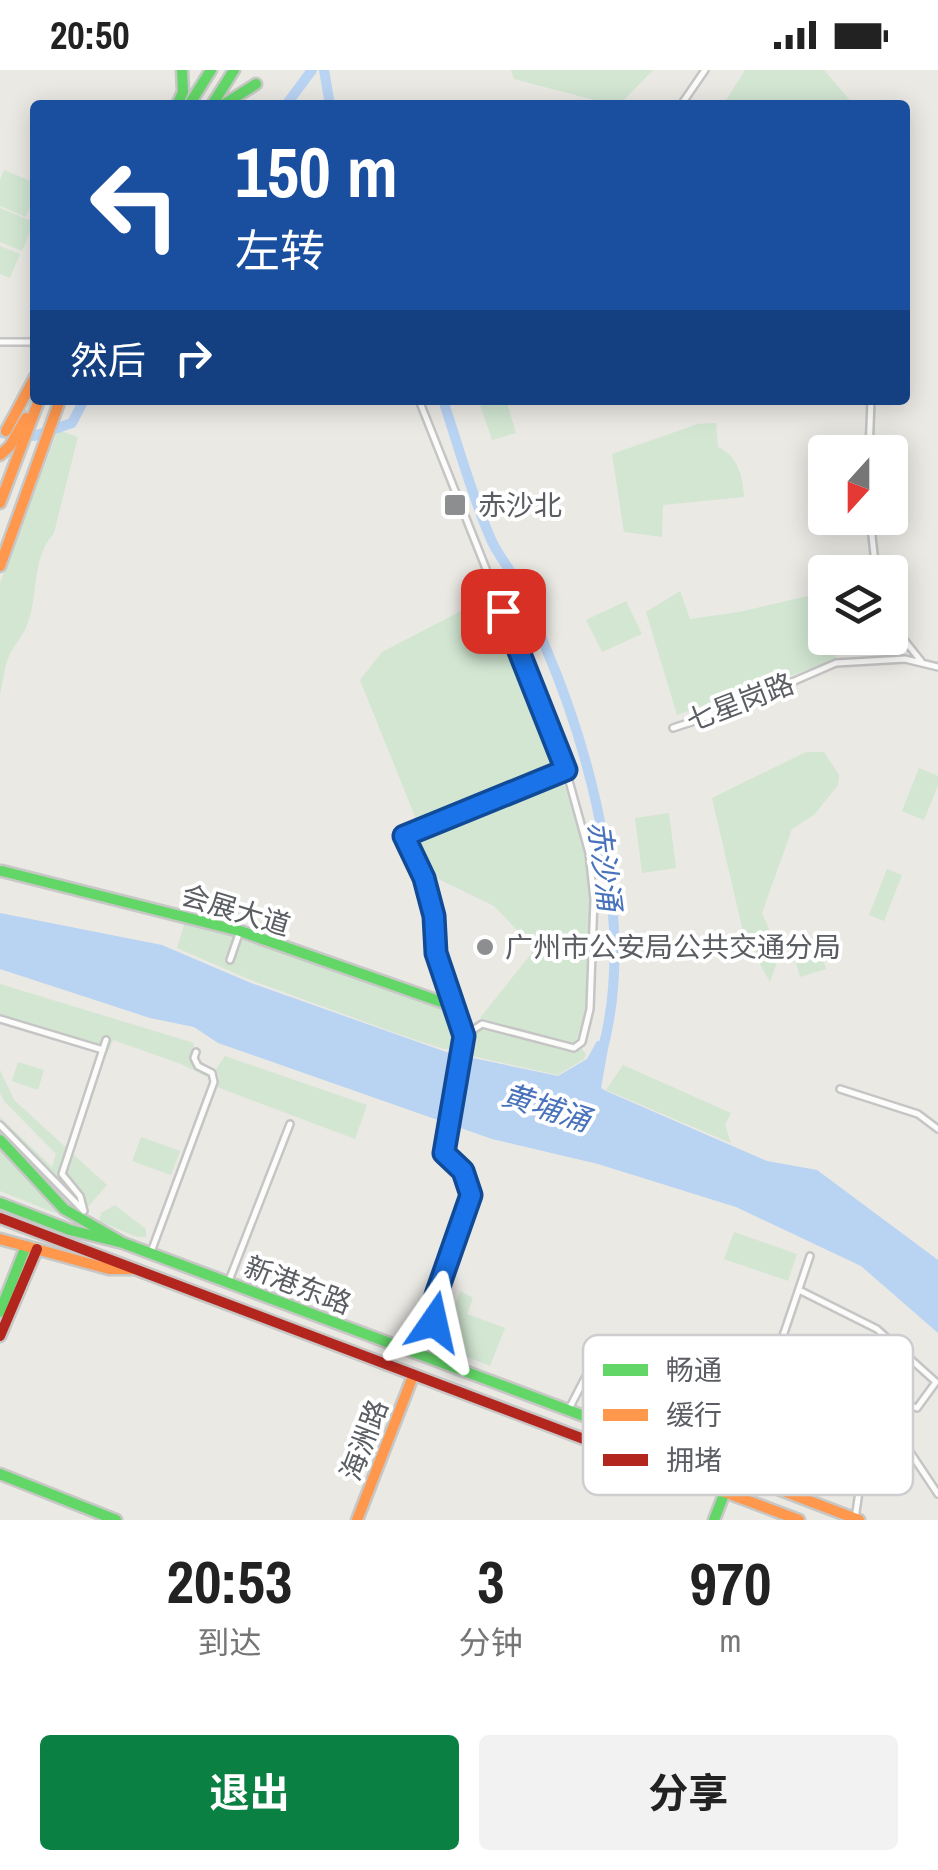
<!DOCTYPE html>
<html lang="zh">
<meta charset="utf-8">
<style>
body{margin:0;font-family:"Archivo Narrow","Noto Sans SC",sans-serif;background:#f2f2f2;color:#222;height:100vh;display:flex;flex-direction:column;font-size:38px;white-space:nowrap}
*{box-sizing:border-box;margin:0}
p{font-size:32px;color:#767676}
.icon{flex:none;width:55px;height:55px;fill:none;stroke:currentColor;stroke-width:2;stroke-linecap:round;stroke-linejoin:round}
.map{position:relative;height:1450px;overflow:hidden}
.drawer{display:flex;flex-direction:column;background:#fff;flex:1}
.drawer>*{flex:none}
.banner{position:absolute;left:30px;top:30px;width:880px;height:305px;border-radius:10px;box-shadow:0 5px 25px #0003;background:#1a4fa0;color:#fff;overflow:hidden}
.needle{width:65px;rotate:201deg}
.fabs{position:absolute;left:808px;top:365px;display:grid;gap:20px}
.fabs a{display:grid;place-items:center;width:100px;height:100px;border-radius:10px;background:#fff;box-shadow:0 5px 25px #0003;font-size:50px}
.pin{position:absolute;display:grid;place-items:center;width:85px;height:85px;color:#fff;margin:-42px;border-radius:20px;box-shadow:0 5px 15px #0006}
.me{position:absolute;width:110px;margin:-55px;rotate:11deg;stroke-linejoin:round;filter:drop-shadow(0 0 8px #0008)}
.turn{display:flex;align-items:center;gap:35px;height:210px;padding:0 40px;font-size:45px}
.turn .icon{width:130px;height:130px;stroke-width:2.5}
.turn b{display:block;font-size:70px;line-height:85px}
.then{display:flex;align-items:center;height:95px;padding:0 40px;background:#0003;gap:20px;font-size:38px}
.eta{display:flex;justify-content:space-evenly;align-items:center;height:170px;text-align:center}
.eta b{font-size:60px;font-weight:700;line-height:70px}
.primary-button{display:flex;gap:20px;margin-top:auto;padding:20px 40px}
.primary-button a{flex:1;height:115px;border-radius:10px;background:#0b8043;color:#fff;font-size:40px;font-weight:700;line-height:115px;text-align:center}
.primary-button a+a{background:#f2f2f2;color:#222}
.status{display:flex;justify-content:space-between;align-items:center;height:70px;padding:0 50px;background:#fff;direction:ltr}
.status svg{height:28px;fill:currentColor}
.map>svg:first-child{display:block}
</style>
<div class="status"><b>20:50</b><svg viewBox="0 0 49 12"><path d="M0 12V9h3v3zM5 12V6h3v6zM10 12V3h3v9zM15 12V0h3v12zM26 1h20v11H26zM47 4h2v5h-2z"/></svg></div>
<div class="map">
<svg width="938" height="1450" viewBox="0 0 938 1450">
<rect width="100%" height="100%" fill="#eae9e4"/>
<!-- green -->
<path fill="#d2e6d2" d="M 511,0 L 653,0 L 619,35 L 613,35 L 514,9 Z
M 745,0 L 824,0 L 854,35 L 723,35 Z
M 4,100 L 35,113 L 35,125 L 26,147 L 0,136 L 0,110 Z
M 0,138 L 34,152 L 22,181 L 0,172 Z
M 0,176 L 20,184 L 10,208 L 0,204 Z
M 495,330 L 506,330 L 516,363 L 492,370 L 480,335 Z
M 716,353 L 718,377 C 738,386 743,407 744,427 L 663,435 L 662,467 L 624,462 L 612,384 L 698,354 Z
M 58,360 L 78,367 L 54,463 C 31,489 39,522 28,552 C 24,566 14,574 9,586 C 4,598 3,612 0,625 L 0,513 Z
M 680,521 L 690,549 L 739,542 L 825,522 L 825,568 L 836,568 L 836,590 L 677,645 L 646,542 Z
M 490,526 L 556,692 L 418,754 L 360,610 L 382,582 Z
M 626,531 L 642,564 L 602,582 L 586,550 Z
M 806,682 L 824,682 L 839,705 L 838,715 L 814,745 L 792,759 L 762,843 L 780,883 L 770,912 L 744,866 L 712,728 Z
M 919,698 L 938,706 L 938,715 L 924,750 L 902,741 Z
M 561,706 C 569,730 579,755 585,780 C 593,813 593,945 575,972 L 564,972 L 480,948 L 535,879 L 494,836 L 426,803 L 419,763 Z
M 669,743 L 676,798 L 642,803 L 635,748 Z
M 887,799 L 902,805 L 884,851 L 869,845 Z
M 185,852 L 267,877 L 449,939 L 456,965 L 453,979 L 444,979 L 398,964 L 253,911 L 177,878 Z
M 822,885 L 826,899 L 800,907 L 796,893 Z
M 0,914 L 194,973 L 192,992 L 209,1008 L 181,994 L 113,970 L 109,980 L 101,977 L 99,982 L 0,953 Z
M 482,955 L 572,979 L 582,979 L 586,984 L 584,989 L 558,1005 L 472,986 L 473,965 Z
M 225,986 L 367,1035 L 355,1069 L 217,1017 L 219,1007 L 216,999 Z
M 18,992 L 44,1000 L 38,1020 L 12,1011 Z
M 623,995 L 731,1043 L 725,1055 L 731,1073 L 606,1020 Z
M 0,1000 L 14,1030 L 107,1115 L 88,1137 L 71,1127 L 0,1052 L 0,1047 L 52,1097 L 56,1084 L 4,1031 L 0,1023 Z
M 141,1067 L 180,1081 L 171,1105 L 132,1091 Z
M 0,1077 L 60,1140 L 55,1143 L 0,1121 Z
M 115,1135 L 146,1159 L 146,1167 L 137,1167 L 99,1151 L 101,1143 Z
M 734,1162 L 797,1184 L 788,1211 L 724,1189 Z
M 460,1221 L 473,1228 L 467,1244 L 505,1258 L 490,1296 L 440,1276 Z"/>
<!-- water -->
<path fill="#b9d3f3" d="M 0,843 L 162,875 L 251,913 L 449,983 L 558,1006 L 587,989 L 597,971 L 609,973 L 601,1018 L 606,1021 L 767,1091 L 817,1100 L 938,1190 L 938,1263 L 861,1196 L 736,1137 L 598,1094 L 492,1069 L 218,973 L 194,957 L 150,948 L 0,899 Z"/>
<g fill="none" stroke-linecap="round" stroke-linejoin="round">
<!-- river -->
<path stroke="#b9d3f3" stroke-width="10" d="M 324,0 L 330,35
M 286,35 L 312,0
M 443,330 C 458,375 471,423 490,467 C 495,481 506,493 513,506 C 525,528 535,553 545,576 C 594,690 637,863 601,985
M 0,363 L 34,366 L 72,353 L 84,330"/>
<!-- street casing -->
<g stroke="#c6c5c5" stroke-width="10">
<path id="street" d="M 681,35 L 705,0
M 0,272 L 35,272
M 419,330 L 566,700 L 589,783 L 594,829 L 590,939 L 582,972 L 574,978 L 482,954 L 464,966
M 869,382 L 871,330
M 870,448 L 876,502
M 890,552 L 921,591
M 673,658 L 725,641 L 836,593 L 905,589 L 938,597
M 230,890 L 240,861
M 0,949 L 103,980
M 840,1019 L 918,1044 L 938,1059
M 0,1055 L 83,1140
M 84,1141 L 80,1126 L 62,1104 L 106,970
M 151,1182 L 214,1012 L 212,1003 L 198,996 L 194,988 L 196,982
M 228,1213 L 290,1054
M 799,1220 L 877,1259 L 936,1312 L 917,1338 L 870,1322
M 422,1286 L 434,1252 L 436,1225 L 471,1125 L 463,1101 L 444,1083 L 464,966 L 436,883 L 434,847 L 424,808 L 404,767 L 566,700
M 774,1287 L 870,1322 L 938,1424
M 772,1328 L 875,1366
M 569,1339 L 602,1275
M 819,1345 L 806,1382 L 863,1403
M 653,1370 L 669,1327 L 751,1359
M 736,1405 L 810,1186
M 855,1449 L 861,1408 L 876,1365"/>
</g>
<!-- fast casing -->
<g stroke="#c7c7c6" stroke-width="15">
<path id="fast" d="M 177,35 L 183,22 L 182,0
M 189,35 L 211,0
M 212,35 L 234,0
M 223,35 L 256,14
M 2,801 L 240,861 L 453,936
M 0,1070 L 64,1139 L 123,1173
M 0,1133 L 70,1160 L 123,1173 L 741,1405
M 0,1242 L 26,1176
M 0,1404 L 116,1450
M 714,1450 L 725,1422"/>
</g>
<!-- slow casing -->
<g stroke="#c7c7c6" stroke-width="15">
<path id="slow" d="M 6,361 L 35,307
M 0,385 L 10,376 L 26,348
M 0,433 L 39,330
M 0,496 L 60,330
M 0,1169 L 109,1199 L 132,1199
M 634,1388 L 799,1450
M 741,1405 L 859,1450
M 357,1450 L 413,1306"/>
</g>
<!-- jam casing -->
<g stroke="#c7c7c6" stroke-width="15">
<path id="jam" d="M 0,1148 L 634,1388
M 0,1266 L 37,1179"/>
</g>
<!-- street -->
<use href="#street" stroke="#fcfcfb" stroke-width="5"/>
<!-- fast -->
<use href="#fast" stroke="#63d668" stroke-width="10"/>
<!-- slow -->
<use href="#slow" stroke="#ff974d" stroke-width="10"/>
<!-- jam -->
<use href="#jam" stroke="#b3261e" stroke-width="10"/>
</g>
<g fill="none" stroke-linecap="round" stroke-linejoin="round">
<!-- route casing -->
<g stroke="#114b97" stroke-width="25">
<path id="route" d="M 434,1252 L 436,1225 L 471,1125 L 463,1101 L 444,1083 L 464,966 L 436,883 L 434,846 L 424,808 L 404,766 L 566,700 L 503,541"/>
</g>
<!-- route -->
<use href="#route" stroke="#1a73e8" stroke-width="18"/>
</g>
<!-- markers -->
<g fill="#8c8e90" stroke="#fff" stroke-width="4">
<rect x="443" y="423" width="24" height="24" rx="5"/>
<circle cx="485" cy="877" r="10"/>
</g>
<g text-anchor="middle" stroke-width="8" stroke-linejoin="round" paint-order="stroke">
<!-- poi labels -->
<g font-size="28" fill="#5a5d62" stroke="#fff" text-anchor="start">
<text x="478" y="445">赤沙北</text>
<text x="505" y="887">广州市公安局公共交通分局</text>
</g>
<!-- street labels -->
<g font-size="28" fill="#5a5d62" stroke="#fff">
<text transform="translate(740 632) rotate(-21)" y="10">七星岗路</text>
<text transform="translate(236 840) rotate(17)" y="10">会展大道</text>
<text transform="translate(298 1215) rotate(21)" y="10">新港东路</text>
<text transform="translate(364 1370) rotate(-69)" y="10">海洲路</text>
</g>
<!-- water labels -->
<g font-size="30" font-style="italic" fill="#4872bc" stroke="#fff">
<text transform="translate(604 796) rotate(83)" y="10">赤沙涌</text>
<text transform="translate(546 1038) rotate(18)" y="10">黄埔涌</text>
</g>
</g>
<!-- legend -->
<rect x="583" y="1265" width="330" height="160" rx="15" fill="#fff" stroke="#ceced0" stroke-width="2.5"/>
<rect x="603" y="1294" width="45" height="12" fill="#63d668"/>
<rect x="603" y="1339" width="45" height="12" fill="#ff974d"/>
<rect x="603" y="1384" width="45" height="12" fill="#b3261e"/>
<g font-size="28" fill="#5a5d62">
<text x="666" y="1310">畅通</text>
<text x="666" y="1355">缓行</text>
<text x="666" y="1400">拥堵</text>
</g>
</svg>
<div class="fabs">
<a><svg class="needle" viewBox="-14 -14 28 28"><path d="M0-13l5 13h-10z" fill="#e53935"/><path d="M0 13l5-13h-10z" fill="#767676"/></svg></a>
<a><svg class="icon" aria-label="layers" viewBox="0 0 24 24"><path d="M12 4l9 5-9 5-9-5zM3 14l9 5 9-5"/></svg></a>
</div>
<div class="pin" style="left:503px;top:541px;background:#d93025"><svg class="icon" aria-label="arrive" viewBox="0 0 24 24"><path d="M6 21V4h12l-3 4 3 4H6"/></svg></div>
<svg class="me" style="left:434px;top:1252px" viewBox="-20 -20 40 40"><path d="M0-17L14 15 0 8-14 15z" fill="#1a73e8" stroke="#fff" stroke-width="4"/></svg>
<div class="banner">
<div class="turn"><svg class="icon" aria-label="left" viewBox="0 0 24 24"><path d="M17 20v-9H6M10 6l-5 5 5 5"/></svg><div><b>150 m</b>左转</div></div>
<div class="then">然后<svg class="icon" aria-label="right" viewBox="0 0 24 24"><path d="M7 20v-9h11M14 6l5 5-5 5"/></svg></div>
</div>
</div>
<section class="drawer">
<div class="eta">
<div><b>20:53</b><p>到达</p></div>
<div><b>3</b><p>分钟</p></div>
<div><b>970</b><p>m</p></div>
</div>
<div class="primary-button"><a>退出</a><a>分享</a></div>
</section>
